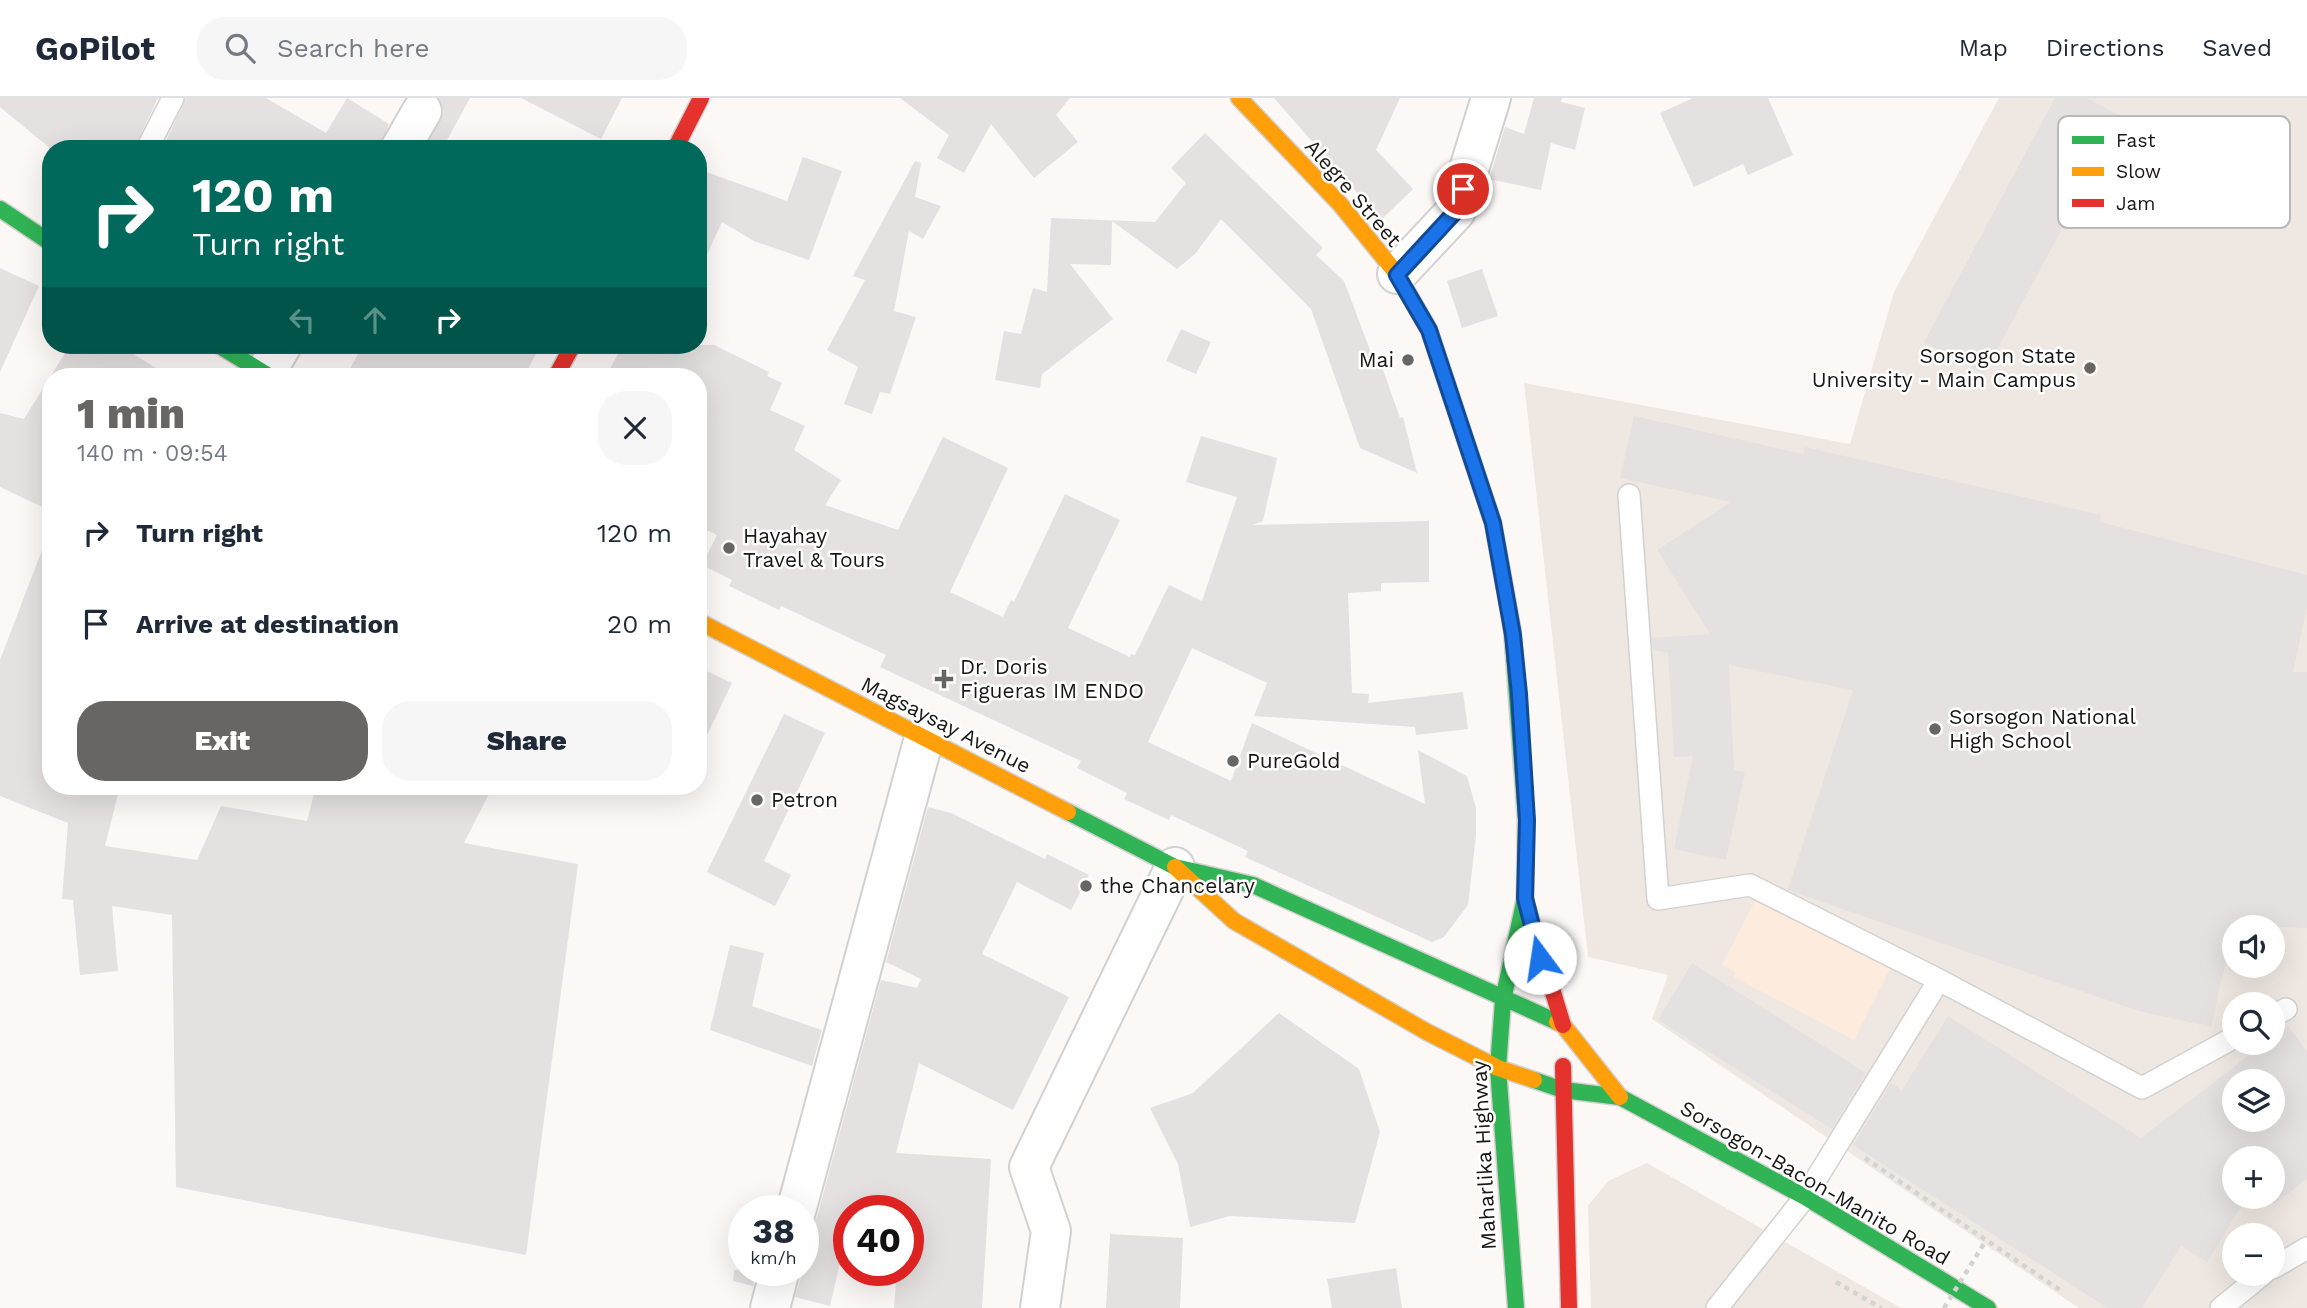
<!DOCTYPE html>
<meta charset="utf-8">
<style>
body{margin:0;font-family:"Work Sans",sans-serif;background:#f6f6f7;color:#1f2937;height:100vh;display:flex;flex-direction:column;font-size:26px;white-space:nowrap}
*{box-sizing:border-box;margin:0}
p{font-size:23px;color:#747a83}
.icon{flex:none;width:38px;height:38px;fill:none;stroke:currentColor;stroke-width:2;stroke-linecap:round;stroke-linejoin:round}
.map{position:relative;flex:1;overflow:hidden}
.details{position:absolute;left:42px;top:270px;width:665px;height:427px;display:flex;flex-direction:column;background:#fff;border-radius:28px;box-shadow:0 7px 28px #0002}
.details>*{flex:none}
.top-card{position:absolute;left:42px;top:42px;width:665px;height:214px;border-radius:28px;box-shadow:0 7px 28px #0002;background:#00695c;color:#fff;overflow:hidden}
.controls{position:absolute;left:2222px;top:817px;display:grid;gap:14px}
.controls a{display:grid;place-items:center;width:63px;height:63px;border-radius:50%;background:#fff;box-shadow:0 7px 28px #0002;font-size:35px}
.speed{position:absolute;left:728px;top:1097px;display:flex;gap:14px;font-size:35px;font-weight:700;text-align:center}
.speed>*{display:grid;place-content:center;width:91px;height:91px;border-radius:50%;background:#fff;box-shadow:0 7px 28px #0002;line-height:1}
.speed small{font-size:18px;font-weight:400}
.speed .limit{border:10px solid #d22;background:#fff;color:#111}
.pin{position:absolute;display:grid;place-items:center;width:60px;height:60px;color:#fff;margin:-30px;border:4px solid #fff;border-radius:50%;box-shadow:0 2px 7px #0007}
.me{position:absolute;width:77px;margin:-38px;rotate:346deg;stroke-linejoin:round;filter:drop-shadow(0 0 5px #0008)}
.turn{display:flex;align-items:center;gap:24px;height:147px;padding:0 35px;font-size:32px}
.turn .icon{width:91px;height:91px;stroke-width:2.5}
.turn b{display:block;font-size:49px;line-height:60px}
.lanes{display:flex;align-items:center;height:66px;padding:0 35px;background:#0003;justify-content:center;gap:35px;direction:ltr}
.lanes .off{opacity:.35}
.round{display:grid;place-items:center;flex:none;width:74px;height:74px;border-radius:28px;background:#f6f6f7}
.summary{display:flex;align-items:center;justify-content:space-between;height:119px;padding:0 35px}
h1{font-size:42px;font-weight:800;line-height:52px;color:#686664}
.cta{display:flex;gap:14px;margin-top:auto;padding:14px 35px}
.cta a{flex:1;height:80px;border-radius:28px;background:#686664;color:#fff;font-size:28px;font-weight:800;line-height:80px;text-align:center}
.cta a+a{background:#f6f6f7;color:#1f2937}
ul{padding:0;list-style:none}
li{display:flex;align-items:center;gap:21px;height:91px;padding:0 35px}
li div{flex:1}
li b{display:block;font-size:26px}
li em{font-style:normal}
header{display:flex;align-items:center;gap:42px;box-sizing:border-box;height:98px;padding:0 35px;background:#fff;border-bottom:2px solid #e0e1e3}
header strong{font-size:33px}
nav{display:flex;gap:38px;margin-inline-start:auto;font-size:24px}
.search{width:490px;height:63px;background:#f6f6f7;display:flex;align-items:center;gap:18px;box-sizing:border-box;padding:0 24px;border-radius:28px;color:#747a83;font-size:26px}
.map>svg:first-child{display:block}
</style>
<header>
<strong>GoPilot</strong>
<div class="search"><svg class="icon" aria-label="search" viewBox="0 0 24 24"><circle cx="10" cy="10" r="6"/><path d="M15 15l6 6"/></svg>Search here</div>
<nav><a>Map</a><a>Directions</a><a>Saved</a></nav>
</header>
<div class="map">
<svg width="2307" height="1210" viewBox="0 0 2307 1210">
<rect width="100%" height="100%" fill="#fbf8f6"/>
<!-- built -->
<path fill="#efe8e2" fill-rule="evenodd" d="M 1999,0 L 2307,0 L 2307,1210 L 2079,1210 L 1652,921 L 1668,877 L 1588,859 L 1524,285 L 1850,346 L 1894,194 ZM 2235,830 L 2273,830 L 2273,868 L 2235,868 ZM 2235,906 L 2273,906 L 2273,945 L 2235,945 ZM 2235,984 L 2273,984 L 2273,1022 L 2235,1022 ZM 2235,1060 L 2273,1060 L 2273,1099 L 2235,1099 ZM 2235,1138 L 2273,1138 L 2273,1176 L 2235,1176 Z
M 1647,1065 L 1901,1210 L 1591,1210 L 1588,1108 L 1608,1083 Z"/>
<!-- green -->
<path fill="#fdebdd" d="M 1757,799 L 1891,869 L 1854,942 L 1734,879 L 1736,874 L 1722,867 Z"/>
<!-- building -->
<path fill="#e4e1e0" fill-rule="evenodd" d="M 0,0 L 158,0 L 134,51 L 51,51 L 0,9 Z
M 186,0 L 266,0 L 326,35 L 347,0 L 389,26 L 378,51 L 162,51 Z
M 439,0 L 470,0 L 442,51 L 425,51 L 444,14 Z
M 521,0 L 622,0 L 601,41 Z
M 900,0 L 1070,0 L 1056,17 L 1078,44 L 1034,80 L 991,26 L 964,75 L 937,60 L 949,37 Z
M 1274,0 L 1400,0 L 1376,52 L 1413,91 L 1381,122 Z
M 1534,0 L 1562,0 L 1561,4 L 1585,10 L 1575,52 L 1551,45 L 1541,92 L 1489,81 L 1505,29 L 1524,36 Z
M 1693,0 L 1768,0 L 1793,57 L 1748,77 L 1743,66 L 1694,89 L 1660,15 Z
M 2055,0 L 2087,0 L 2122,19 L 1984,276 L 1924,244 Z
M 1205,35 L 1323,150 L 1316,157 L 1344,183 L 1376,268 L 1381,266 L 1400,320 L 1403,319 L 1417,375 L 1360,350 L 1311,211 L 1221,121 L 1195,156 L 1177,171 L 1112,123 L 1111,167 L 1070,166 L 1113,221 L 1042,276 L 1040,290 L 995,282 L 1004,233 L 1021,236 L 1033,190 L 1047,194 L 1051,120 L 1155,124 L 1186,85 L 1171,70 Z
M 803,59 L 842,73 L 809,162 L 754,143 L 722,124 L 698,176 L 698,71 L 787,103 Z
M 915,63 L 921,65 L 915,99 L 941,108 L 923,141 L 909,133 L 894,213 L 916,219 L 890,296 L 880,294 L 872,316 L 844,306 L 858,269 L 827,252 L 865,182 L 853,178 Z
M 0,170 L 39,188 L 0,274 Z
M 1482,171 L 1498,218 L 1462,230 L 1447,183 Z
M 1181,231 L 1211,244 L 1196,276 L 1166,263 Z
M 70,247 L 119,247 L 169,278 L 51,278 L 51,413 L 0,389 L 0,315 L 24,321 Z
M 363,247 L 541,247 L 524,278 L 346,278 Z
M 623,247 L 714,247 L 769,274 L 767,278 L 782,285 L 770,312 L 805,328 L 794,352 L 841,382 L 825,407 L 898,432 L 943,339 L 1008,370 L 950,494 L 1003,519 L 1011,502 L 1014,504 L 1065,396 L 1120,422 L 1068,530 L 1130,559 L 1131,556 L 1135,557 L 1169,487 L 1202,503 L 1237,399 L 1186,384 L 1201,338 L 1277,360 L 1263,423 L 1253,427 L 1429,423 L 1429,484 L 1381,485 L 1381,493 L 1348,495 L 1352,595 L 1369,596 L 1368,605 L 1463,594 L 1468,631 L 1416,637 L 1415,629 L 1254,618 L 1267,585 L 1192,550 L 1148,644 L 1231,683 L 1252,625 L 1425,706 L 1418,652 L 1467,678 L 1476,710 L 1476,737 L 1468,807 L 1444,839 L 1432,844 L 1245,759 L 1248,753 L 1171,717 L 1169,722 L 1124,701 L 1127,695 L 1077,670 L 1081,663 L 880,569 L 886,557 L 781,508 L 779,512 L 729,488 L 732,482 L 702,467 L 717,437 L 698,428 L 698,278 L 606,278 Z
M 1634,318 L 1803,356 L 1805,349 L 2101,417 L 2100,424 L 2307,477 L 2307,509 L 2293,574 L 2307,574 L 2307,830 L 2234,827 L 2211,929 L 2139,913 L 1796,795 L 1788,791 L 1853,592 L 1729,567 L 1734,672 L 1745,674 L 1726,762 L 1674,751 L 1693,658 L 1674,659 L 1668,555 L 1653,552 L 1652,540 L 1710,536 L 1657,452 L 1731,404 L 1620,380 Z
M 50,431 L 51,688 L 120,688 L 105,748 L 197,762 L 221,708 L 307,723 L 316,688 L 493,688 L 464,745 L 578,766 L 526,1157 L 176,1089 L 172,817 L 112,808 L 118,873 L 80,877 L 73,802 L 62,801 L 68,725 L 0,698 L 0,562 Z
M 698,569 L 732,585 L 698,656 Z
M 784,616 L 825,635 L 764,763 L 791,777 L 775,808 L 707,774 Z
M 928,709 L 951,715 L 1045,761 L 1047,756 L 1089,777 L 1071,812 L 1017,784 L 982,856 L 1069,899 L 1013,1012 L 919,965 L 896,1055 L 991,1061 L 982,1210 L 894,1210 L 897,1172 L 908,1172 L 908,1113 L 849,1113 L 849,1149 L 844,1148 L 830,1208 L 795,1199 L 803,1172 L 803,1139 L 817,1119 L 881,882 L 917,890 L 921,881 L 886,864 Z
M 730,847 L 764,855 L 752,908 L 822,932 L 812,968 L 710,932 Z
M 1692,865 L 1866,975 L 1832,1031 L 1658,922 Z
M 1279,915 L 1359,971 L 1380,1034 L 1355,1125 L 1230,1118 L 1190,1129 L 1178,1066 L 1150,1010 L 1193,995 Z
M 1948,918 L 2141,1040 L 2265,945 L 2273,945 L 2273,939 L 2288,928 L 2307,953 L 2307,1081 L 2274,1106 L 2269,1099 L 2273,1099 L 2273,1060 L 2235,1060 L 2235,1099 L 2247,1099 L 2207,1164 L 2181,1148 L 2142,1210 L 2108,1210 L 1853,1047 L 1891,985 L 1902,992 ZM 2235,984 L 2273,984 L 2273,1022 L 2235,1022 Z
M 1110,1136 L 1183,1140 L 1180,1210 L 1106,1210 Z
M 1396,1170 L 1402,1210 L 1332,1210 L 1327,1181 Z
M 734,1172 L 757,1172 L 753,1188 L 733,1183 Z"/>
<g fill="none" stroke-linecap="round" stroke-linejoin="round">
<!-- lane casing -->
<g stroke="#d3d1d0" stroke-width="24">
<path id="lane" d="M 147,51 L 173,0
M 1629,397 L 1658,801 L 1750,787 L 1939,882
M 2273,918 L 2286,911
M 2273,1170 L 2307,1150
M 1717,1210 L 1805,1099 L 1939,882 L 2142,990 L 2235,939
M 2221,1210 L 2263,1176"/>
</g>
<!-- street casing -->
<g stroke="#d3d1d0" stroke-width="42">
<path id="street" d="M 400,51 L 422,13
M 1397,176 L 1456,113 L 1491,0
M 265,276 L 282,247
M 796,1113 L 924,640
M 770,1210 L 780,1172
M 1040,1210 L 1051,1133 L 1029,1069 L 1175,769"/>
</g>
<!-- fast casing -->
<g stroke="#d3d1d0" stroke-width="19">
<path id="fast" d="M 0,111 L 51,145
M 218,247 L 269,278
M 1068,714 L 1175,769 L 1253,787 L 1557,924
M 1503,902 L 1525,800 L 1526,722 L 1512,530
M 1503,902 L 1498,970 L 1516,1210
M 1534,982 L 1563,992 L 1620,999 L 1805,1099 L 1988,1210"/>
</g>
<!-- slow casing -->
<g stroke="#d3d1d0" stroke-width="19">
<path id="slow" d="M 1239,0 L 1340,106 L 1397,176 L 1429,232 L 1493,425 L 1512,530
M 698,523 L 1068,714
M 1175,769 L 1234,823 L 1427,934 L 1498,970 L 1534,982
M 1557,924 L 1563,927 L 1620,999"/>
</g>
<!-- jam casing -->
<g stroke="#d3d1d0" stroke-width="19">
<path id="jam" d="M 675,51 L 701,0
M 556,278 L 573,247
M 1527,809 L 1563,927
M 1563,968 L 1569,1210"/>
</g>
<!-- path -->
<path stroke="#d3d3d2" stroke-width="4.5" stroke-dasharray="5 5" stroke-linecap="butt" d="M 1865,1060 L 2060,1192
M 1836,1184 L 1881,1210"/>
<!-- lane -->
<use href="#lane" stroke="#fefefe" stroke-width="21"/>
<!-- street -->
<use href="#street" stroke="#fefefe" stroke-width="38"/>
<!-- fast -->
<use href="#fast" stroke="#30b455" stroke-width="16"/>
<!-- slow -->
<use href="#slow" stroke="#ff9f0a" stroke-width="16"/>
<!-- jam -->
<use href="#jam" stroke="#e5322d" stroke-width="16"/>
<!-- path-bridge -->
<path stroke="#d3d3d2" stroke-width="4.5" stroke-dasharray="5 5" stroke-linecap="butt" d="M 1944,1210 L 1985,1144"/>
</g>
<g fill="none" stroke-linecap="round" stroke-linejoin="round">
<!-- route casing -->
<g stroke="#114b97" stroke-width="18">
<path id="route" d="M 1463,91 L 1456,113 L 1397,177 L 1429,232 L 1493,425 L 1513,537 L 1519,596 L 1527,722 L 1525,800 L 1540,860"/>
</g>
<!-- route -->
<use href="#route" stroke="#1a73e8" stroke-width="12"/>
</g>
<!-- markers -->
<g fill="#686664" stroke="#fff" stroke-width="2.5">
<circle cx="1408" cy="262" r="7"/>
<circle cx="2090" cy="270" r="7"/>
<circle cx="729" cy="450" r="7"/>
<path d="M940.5 570.5h7v7h7v7h-7v7h-7v-7h-7v-7h7z"/>
<circle cx="1935" cy="631" r="7"/>
<circle cx="1233" cy="663" r="7"/>
<circle cx="757" cy="702" r="7"/>
<circle cx="1086" cy="788" r="7"/>
</g>
<g text-anchor="middle" stroke-width="5" stroke-linejoin="round" paint-order="stroke">
<!-- street labels -->
<g font-size="21" fill="#191716" stroke="#fff">
<text transform="translate(1353 95) rotate(49)" y="7">Alegre Street</text>
<text transform="translate(946 627) rotate(27)" y="7">Magsaysay Avenue</text>
<text transform="translate(1484 1057) rotate(-93)" y="7">Maharlika Highway</text>
<text transform="translate(1815 1085) rotate(30)" y="7">Sorsogon-Bacon-Manito Road</text>
</g>
<!-- poi labels -->
<g font-size="21" fill="#191716" stroke="#fff" text-anchor="start">
<text x="2076" y="265" text-anchor="end">Sorsogon State<tspan x="2076" dy="24">University - Main Campus</tspan></text>
<text x="1394" y="269" text-anchor="end">Mai</text>
<text x="743" y="445">Hayahay<tspan x="743" dy="24">Travel &amp; Tours</tspan></text>
<text x="960" y="576">Dr. Doris<tspan x="960" dy="24">Figueras IM ENDO</tspan></text>
<text x="1949" y="626">Sorsogon National<tspan x="1949" dy="24">High School</tspan></text>
<text x="1247" y="670">PureGold</text>
<text x="771" y="709">Petron</text>
<text x="1100" y="795">the Chancelary</text>
</g>
</g>
<!-- legend -->
<rect x="2058" y="18" width="232" height="112" rx="10" fill="#fff" stroke="#bab9b9" stroke-width="2"/>
<rect x="2072" y="38" width="32" height="8" fill="#30b455"/>
<rect x="2072" y="69" width="32" height="9" fill="#ff9f0a"/>
<rect x="2072" y="101" width="32" height="8" fill="#e5322d"/>
<g font-size="19" fill="#191716">
<text x="2116" y="49">Fast</text>
<text x="2116" y="80">Slow</text>
<text x="2116" y="112">Jam</text>
</g>
</svg>
<div class="controls">
<a><svg class="icon" aria-label="sound" viewBox="0 0 24 24"><path d="M4 9h4l5-4v14l-5-4H4zM17 9q2 3 0 6"/></svg></a>
<a><svg class="icon" aria-label="search" viewBox="0 0 24 24"><circle cx="10" cy="10" r="6"/><path d="M15 15l6 6"/></svg></a>
<a><svg class="icon" aria-label="layers" viewBox="0 0 24 24"><path d="M12 4l9 5-9 5-9-5zM3 14l9 5 9-5"/></svg></a>
<a>+</a>
<a>−</a>
</div>
<div class="speed"><div>38<small>km/h</small></div><div class="limit">40</div></div>
<div class="pin" style="left:1463px;top:91px;background:#d93025"><svg class="icon" aria-label="arrive" viewBox="0 0 24 24"><path d="M6 21V4h12l-3 4 3 4H6"/></svg></div>
<svg class="me" style="left:1540px;top:860px" viewBox="-20 -20 40 40"><circle r="19" fill="#fff"/><path d="M0-13L10 11 0 6-10 11z" fill="#1a73e8"/></svg>
<div class="top-card">
<div class="turn"><svg class="icon" aria-label="right" viewBox="0 0 24 24"><path d="M7 20v-9h11M14 6l5 5-5 5"/></svg><div><b>120 m</b>Turn right</div></div>
<div class="lanes"><svg class="icon off" aria-label="left" viewBox="0 0 24 24"><path d="M17 20v-9H6M10 6l-5 5 5 5"/></svg><svg class="icon off" aria-label="ahead" viewBox="0 0 24 24"><path d="M12 20V5M6 11l6-6 6 6"/></svg><svg class="icon" aria-label="right" viewBox="0 0 24 24"><path d="M7 20v-9h11M14 6l5 5-5 5"/></svg></div>
</div>
<section class="details">
<div class="summary"><div><h1>1 min</h1><p>140 m · 09:54</p></div><a class="round"><svg class="icon" aria-label="close" viewBox="0 0 24 24"><path d="M6 6l12 12M18 6L6 18"/></svg></a></div>
<ul>
<li><svg class="icon" aria-label="right" viewBox="0 0 24 24"><path d="M7 20v-9h11M14 6l5 5-5 5"/></svg><div><b>Turn right</b></div><em>120 m</em></li>
<li><svg class="icon" aria-label="arrive" viewBox="0 0 24 24"><path d="M6 21V4h12l-3 4 3 4H6"/></svg><div><b>Arrive at destination</b></div><em>20 m</em></li>
</ul>
<div class="cta"><a>Exit</a><a>Share</a></div>
</section>
</div>
